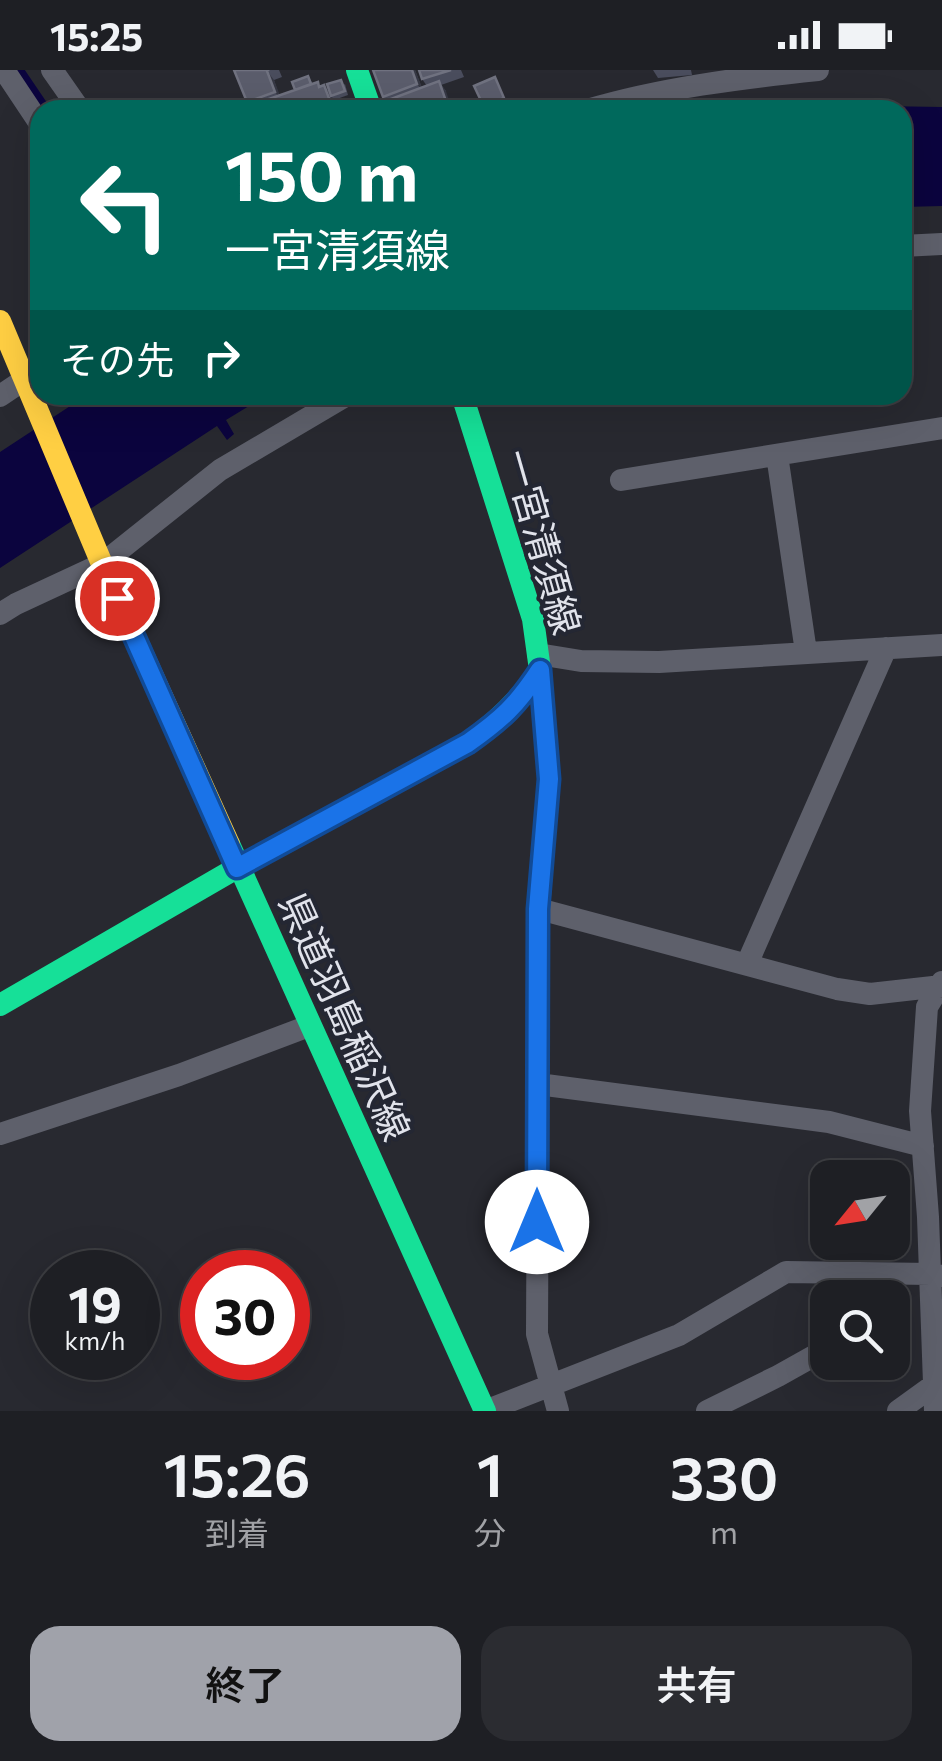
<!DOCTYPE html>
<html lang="ja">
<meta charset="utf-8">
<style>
body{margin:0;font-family:Commissioner,"Noto Sans JP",sans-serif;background:#2b2c31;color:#f1f3f6;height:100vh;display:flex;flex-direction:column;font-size:38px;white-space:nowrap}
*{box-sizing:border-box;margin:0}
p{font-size:32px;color:#a1a2a6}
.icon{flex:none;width:55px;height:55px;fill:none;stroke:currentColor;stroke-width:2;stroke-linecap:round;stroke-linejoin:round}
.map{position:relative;height:1341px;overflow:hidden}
.sheet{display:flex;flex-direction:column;background:#1e1f24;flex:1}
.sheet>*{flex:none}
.top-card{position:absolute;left:30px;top:30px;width:882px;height:305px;border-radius:30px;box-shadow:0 10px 40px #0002,0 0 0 2px #3c3d41;background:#00695c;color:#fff;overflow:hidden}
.needle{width:65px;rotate:240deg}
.tools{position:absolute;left:810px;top:1090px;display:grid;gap:20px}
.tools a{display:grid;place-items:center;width:100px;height:100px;border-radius:20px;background:#1e1f24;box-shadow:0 10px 40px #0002,0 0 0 2px #3c3d41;font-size:50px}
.speed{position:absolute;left:30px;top:1180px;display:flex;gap:20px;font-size:50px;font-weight:700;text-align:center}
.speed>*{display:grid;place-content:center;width:130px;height:130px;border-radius:50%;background:#1e1f24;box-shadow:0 10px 40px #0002,0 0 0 2px #3c3d41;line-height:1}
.speed small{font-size:25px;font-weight:400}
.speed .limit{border:15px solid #d22;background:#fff;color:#111}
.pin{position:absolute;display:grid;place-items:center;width:85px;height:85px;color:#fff;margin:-42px;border:5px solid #fff;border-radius:50%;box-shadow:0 2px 10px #0007}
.me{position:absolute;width:110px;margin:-55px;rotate:0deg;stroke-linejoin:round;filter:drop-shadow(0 0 8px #0008)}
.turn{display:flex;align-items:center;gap:35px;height:210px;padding:0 30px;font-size:45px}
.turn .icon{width:130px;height:130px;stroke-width:2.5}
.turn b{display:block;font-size:70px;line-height:85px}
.then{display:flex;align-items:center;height:95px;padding:0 30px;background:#0003;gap:20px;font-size:38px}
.eta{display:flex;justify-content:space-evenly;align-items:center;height:170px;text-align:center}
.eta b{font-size:60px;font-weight:600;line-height:70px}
.primary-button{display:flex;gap:20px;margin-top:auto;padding:20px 30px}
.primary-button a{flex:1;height:115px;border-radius:30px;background:#a0a2aa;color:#111;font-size:40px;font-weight:600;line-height:115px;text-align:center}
.primary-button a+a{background:#2b2c31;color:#f1f3f6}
.status{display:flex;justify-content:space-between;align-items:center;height:70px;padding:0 50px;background:#1e1f24;direction:ltr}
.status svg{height:28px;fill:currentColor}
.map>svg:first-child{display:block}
</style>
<div class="status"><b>15:25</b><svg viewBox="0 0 49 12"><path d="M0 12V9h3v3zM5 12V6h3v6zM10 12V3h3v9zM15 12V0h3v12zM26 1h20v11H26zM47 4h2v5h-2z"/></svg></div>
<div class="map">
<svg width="942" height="1341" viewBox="0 0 942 1341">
<rect width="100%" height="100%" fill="#282930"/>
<!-- water -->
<path fill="#0b043e" d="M 879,36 L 942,37 L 942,136 L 903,137 L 902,40 L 838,40 Z
M 87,325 L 267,325 L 226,350 L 234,364 L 227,370 L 217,356 L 0,498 L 0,382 Z"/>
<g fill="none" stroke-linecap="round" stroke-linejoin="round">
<!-- stream -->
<path stroke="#0b043e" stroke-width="8" d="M 20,0 L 43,34"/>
<!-- street -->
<path stroke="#5e606b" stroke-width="22" d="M 4,0 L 40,54
M 52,0 L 80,40
M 587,40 C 661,18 741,8 818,0
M 902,176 L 942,174
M 0,326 L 40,299
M 777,385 L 806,582
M 621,410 L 942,358
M 0,544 L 16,534 L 102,494 L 220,400 L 347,325
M 538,584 L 581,591 L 659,592 L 942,575
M 540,600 L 549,709 L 539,839 L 537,1264 L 558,1341
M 539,839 L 837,919 L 870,924 L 942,916
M 747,894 L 886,578
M 538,1014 L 829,1052 L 923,1076
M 0,1064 L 179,1005 L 309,956
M 854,1203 L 868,1228
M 485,1341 L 679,1265 L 786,1202 L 931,1204 L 942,1206
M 707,1341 L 778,1306 L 828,1278
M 898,1341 L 934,1315
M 935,1341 L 928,1147 L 920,1041 L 927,937 L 942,912"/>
<!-- fast -->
<path stroke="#16e098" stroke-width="22" d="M 357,0 L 371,40
M 229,774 L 485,1341
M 0,935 L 252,789 L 467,673 C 497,652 520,630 540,600 L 533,549 L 462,325"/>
<!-- slow -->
<path stroke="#ffcf43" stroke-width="22" d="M 0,251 L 102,494 L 229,774"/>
</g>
<!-- wall -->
<path fill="#4a4d5d" d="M 234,0 L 279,0 L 282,7 L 274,10 L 279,25 L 295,20 L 308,6 L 313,14 L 321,16 L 324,15 L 330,24 L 345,14 L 348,25 L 334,30 L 332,27 L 335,36 L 354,40 L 266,40 L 265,37 L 252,40 L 247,32 Z
M 415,0 L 422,18 L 427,16 L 422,9 L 419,0 L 461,0 L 464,7 L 441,15 L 446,21 L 390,36 L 383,27 Z
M 653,0 L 691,0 L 692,5 L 658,8 Z
M 495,7 L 507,33 L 490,40 L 486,40 L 484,37 Z"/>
<!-- shaded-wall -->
<path fill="#363844" d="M 412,0 L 415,0 L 424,23 L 417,14 Z
M 267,1 L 274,10 L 282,31 L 275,22 Z
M 439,11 L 446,21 L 452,40 L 449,40 Z
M 324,15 L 331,25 L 336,40 L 330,31 Z"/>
<!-- building -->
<path fill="#5b5d6c" stroke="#707280" stroke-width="2.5" d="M 234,0 L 269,0 L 267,1 L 275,22 L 247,32 Z
M 373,0 L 412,0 L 417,14 L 383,27 Z
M 419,0 L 451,0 L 422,9 Z
M 308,6 L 311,14 L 295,20 L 292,12 Z
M 495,7 L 504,28 L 484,37 L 474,16 Z
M 341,10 L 345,21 L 331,26 L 327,14 Z
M 439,11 L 449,40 L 396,40 L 391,29 Z
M 318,12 L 319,17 L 324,15 L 330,31 L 305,40 L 266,40 L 263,31 Z
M 348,31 L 351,40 L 323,40 Z"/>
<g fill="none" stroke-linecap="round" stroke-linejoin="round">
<!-- route casing -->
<g stroke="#114b97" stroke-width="25">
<path id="route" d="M 117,528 L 237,798 L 468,673 C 502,649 517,635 540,600 L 549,709 L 538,839 L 537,1152"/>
</g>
<!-- route -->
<use href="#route" stroke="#1a73e8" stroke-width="18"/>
</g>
<g text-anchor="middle" stroke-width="8" stroke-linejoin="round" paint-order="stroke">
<!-- street labels -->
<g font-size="38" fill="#e1e3eb" stroke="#242733">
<text transform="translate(541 472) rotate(74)" y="13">一宮清須線</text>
<text transform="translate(344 947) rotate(66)" y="13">県道羽島稲沢線</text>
</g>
</g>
</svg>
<div class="tools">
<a><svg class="needle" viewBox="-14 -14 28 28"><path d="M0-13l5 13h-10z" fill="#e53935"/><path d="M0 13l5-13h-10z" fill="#a1a2a6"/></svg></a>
<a><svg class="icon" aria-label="search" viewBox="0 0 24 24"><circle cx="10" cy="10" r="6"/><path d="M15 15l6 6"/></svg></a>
</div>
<div class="speed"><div>19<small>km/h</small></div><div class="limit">30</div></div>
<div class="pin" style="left:117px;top:528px;background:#d93025"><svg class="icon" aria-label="arrive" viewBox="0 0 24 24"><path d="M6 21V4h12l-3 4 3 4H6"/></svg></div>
<svg class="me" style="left:537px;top:1152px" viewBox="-20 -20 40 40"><circle r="19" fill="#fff"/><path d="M0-13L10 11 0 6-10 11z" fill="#1a73e8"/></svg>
<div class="top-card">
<div class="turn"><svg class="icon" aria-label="left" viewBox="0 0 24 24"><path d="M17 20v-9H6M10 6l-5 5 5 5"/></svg><div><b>150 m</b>一宮清須線</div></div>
<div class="then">その先<svg class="icon" aria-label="right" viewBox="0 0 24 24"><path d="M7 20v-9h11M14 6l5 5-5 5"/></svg></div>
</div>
</div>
<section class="sheet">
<div class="eta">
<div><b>15:26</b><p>到着</p></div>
<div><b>1</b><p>分</p></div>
<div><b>330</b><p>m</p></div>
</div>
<div class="primary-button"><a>終了</a><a>共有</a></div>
</section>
